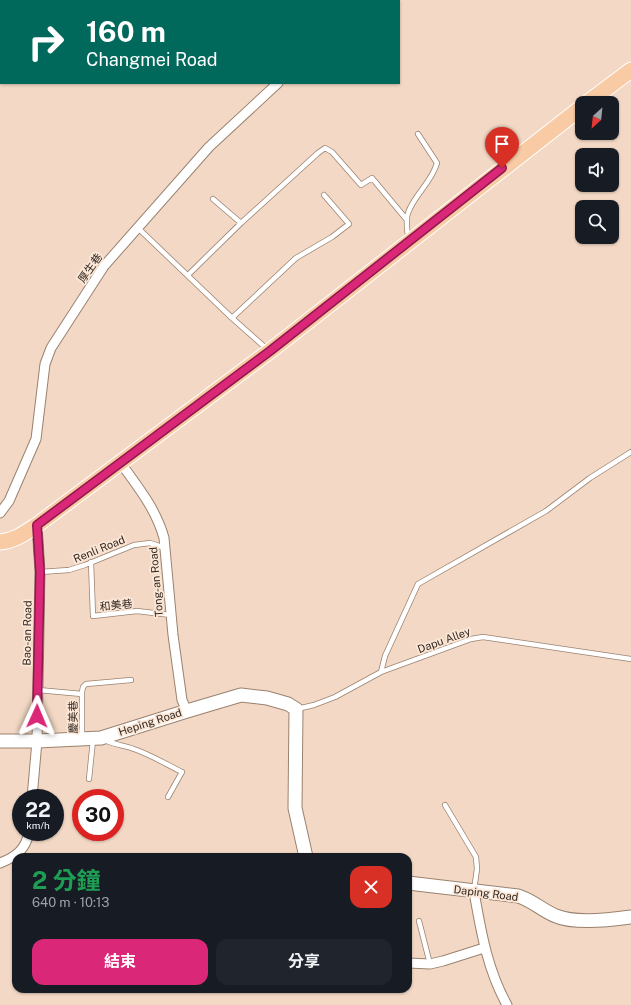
<!DOCTYPE html>
<html lang="zh-TW">
<meta charset="utf-8">
<style>
body{margin:0;font-family:"Public Sans","Noto Sans TC",sans-serif;background:#20242c;color:#f1f3f6;height:100vh;display:flex;flex-direction:column;font-size:15px;white-space:nowrap}
*{box-sizing:border-box;margin:0}
p{font-size:13px;color:#9ea1a6}
.icon{flex:none;width:22px;height:22px;fill:none;stroke:currentColor;stroke-width:2;stroke-linecap:round;stroke-linejoin:round}
.map{position:relative;flex:1;overflow:hidden}
.sheet{position:absolute;left:12px;top:853px;width:400px;height:140px;display:flex;flex-direction:column;background:#171b24;border-radius:12px;box-shadow:0 1px 3px #0004}
.sheet>*{flex:none}
.top-card{position:absolute;left:0px;top:0px;width:400px;height:84px;box-shadow:0 1px 3px #0004;background:#00695c;color:#fff;overflow:hidden}
.needle{width:26px;rotate:207deg}
.fabs{position:absolute;left:575px;top:96px;display:grid;gap:8px}
.fabs a{display:grid;place-items:center;width:44px;height:44px;border-radius:8px;background:#171b24;box-shadow:0 1px 3px #0004;font-size:20px}
.speed{position:absolute;left:12px;top:789px;display:flex;gap:8px;font-size:20px;font-weight:700;text-align:center}
.speed>*{display:grid;place-content:center;width:52px;height:52px;border-radius:50%;background:#171b24;box-shadow:0 1px 3px #0004;line-height:1}
.speed small{font-size:10px;font-weight:400}
.speed .limit{border:6px solid #d22;background:#fff;color:#111}
.pin{position:absolute;display:grid;place-items:center;width:34px;height:34px;color:#fff;margin:-41px -17px;border-radius:50% 50% 50% 0;rotate:-45deg;box-shadow:0 0 4px #0007}
.pin .icon{rotate:45deg}
.me{position:absolute;width:44px;margin:-22px;rotate:1deg;stroke-linejoin:round;filter:drop-shadow(0 0 3px #0008)}
.turn{display:flex;align-items:center;gap:14px;height:84px;padding:0 20px;font-size:18px}
.turn .icon{width:52px;height:52px;stroke-width:2.5}
.turn b{display:block;font-size:28px;line-height:34px}
.round{display:grid;place-items:center;flex:none;width:42px;height:42px;border-radius:12px;background:#20242c}
.head{display:flex;align-items:center;justify-content:space-between;height:68px;padding:0 20px}
h1{font-size:24px;font-weight:700;line-height:30px;color:#1e9e55}
.action{display:flex;gap:8px;margin-top:auto;padding:8px 20px}
.action a{flex:1;height:46px;border-radius:12px;background:#db2777;color:#fff;font-size:16px;font-weight:700;line-height:46px;text-align:center}
.action a+a{background:#20242c;color:#f1f3f6}
.map>svg:first-child{display:block}
</style>
<div class="map">
<svg width="631" height="1005" viewBox="0 0 631 1005">
<rect width="100%" height="100%" fill="#f3d9c5"/>
<g fill="none" stroke-linecap="round" stroke-linejoin="round">
<!-- lane casing -->
<g stroke="#9a8270" stroke-width="6">
<path id="lane" d="M 213,199 L 241,223
M 138,228 L 232,318 L 268,350
M 408,239 C 408,231 405,221 408,213 C 414,195 432,182 437,163 L 418,134
M 188,275 L 241,223 L 318,153 L 325,148 L 332,152 L 361,185 L 372,178 L 407,220
M 232,318 L 296,258 L 332,237 L 349,224 L 324,195
M 91,562 L 93,616 L 137,611 L 171,615
M 40,572 L 69,570 L 85,565 L 134,545 L 150,543 L 165,548
M 381,672 L 385,656 L 418,584 L 546,511 L 590,478 L 631,452
M 38,690 L 82,694
M 297,709 L 314,705 L 335,697 L 381,672 L 471,639 L 483,637 L 631,659
M 82,738 L 82,692 L 83,687 L 86,684 L 131,680
M 105,740 C 114,745 124,745 134,749 C 151,755 166,764 182,772 L 168,797
M 89,779 L 93,740
M 445,805 L 476,857 L 477,869 L 474,890
M 419,921 L 430,964"/>
</g>
<!-- street casing -->
<g stroke="#9a8270" stroke-width="11">
<path id="street" d="M 358,1 L 360,0
M 120,462 C 138,487 156,509 164,538 L 173,635 L 182,700 L 187,711
M 0,513 L 9,501 L 36,439 L 45,364 L 51,348 L 104,266 L 209,147 L 278,83
M 32,798 L 37,741 L 40,572 L 37,525
M 0,863 C 16,857 26,849 29,832
M 474,892 C 481,931 487,969 507,1005
M 408,963 L 430,964 L 443,961 L 484,948"/>
</g>
<!-- secondary casing -->
<g stroke="#9a8270" stroke-width="15">
<path id="secondary" d="M 0,741 L 37,741 L 101,738 L 187,711 L 241,695 L 267,698 L 288,704 L 296,709 L 295,808 L 306,857
M 408,883 L 518,896 C 532,900 543,911 556,916 C 575,924 610,920 631,917"/>
</g>
<!-- primary casing -->
<g stroke="#fff" stroke-width="17">
<path id="primary" d="M 587,103 L 631,70
M 0,542 C 14,541 25,533 37,525 L 270,351 L 582,107"/>
</g>
<!-- lane -->
<use href="#lane" stroke="#fff" stroke-width="4.5"/>
<!-- street -->
<use href="#street" stroke="#fff" stroke-width="9"/>
<!-- secondary -->
<use href="#secondary" stroke="#fff" stroke-width="13"/>
<!-- primary -->
<use href="#primary" stroke="#f9cba5" stroke-width="15"/>
</g>
<g fill="none" stroke-linecap="round" stroke-linejoin="round">
<!-- route casing -->
<g stroke="#8e194d" stroke-width="10">
<path id="route" d="M 37,716 L 40,572 L 37,525 L 270,351 L 502,168"/>
</g>
<!-- route -->
<use href="#route" stroke="#db2777" stroke-width="7"/>
</g>
<g text-anchor="middle" stroke-width="3.5" stroke-linejoin="round" paint-order="stroke">
<!-- street labels -->
<g font-size="11" fill="#332922" stroke="#fce7d7">
<text transform="translate(90 268) rotate(-55)" y="4">厚生巷</text>
<text transform="translate(99 549) rotate(-22)" y="4">Renli Road</text>
<text transform="translate(156 582) rotate(-95)" y="4">Tong-an Road</text>
<text transform="translate(116 605) rotate(-6)" y="4">和美巷</text>
<text transform="translate(27 633) rotate(-89)" y="4">Bao-an Road</text>
<text transform="translate(444 640) rotate(-20)" y="4">Dapu Alley</text>
<text transform="translate(73 717) rotate(-91)" y="4">慶美巷</text>
<text transform="translate(150 722) rotate(-18)" y="4">Heping Road</text>
<text transform="translate(486 893) rotate(7)" y="4">Daping Road</text>
</g>
</g>
</svg>
<div class="fabs">
<a><svg class="needle" viewBox="-14 -14 28 28"><path d="M0-13l5 13h-10z" fill="#e53935"/><path d="M0 13l5-13h-10z" fill="#9ea1a6"/></svg></a>
<a><svg class="icon" aria-label="sound" viewBox="0 0 24 24"><path d="M4 9h4l5-4v14l-5-4H4zM17 9q2 3 0 6"/></svg></a>
<a><svg class="icon" aria-label="search" viewBox="0 0 24 24"><circle cx="10" cy="10" r="6"/><path d="M15 15l6 6"/></svg></a>
</div>
<div class="speed"><div>22<small>km/h</small></div><div class="limit">30</div></div>
<div class="pin" style="left:502px;top:168px;background:#d93025"><svg class="icon" aria-label="arrive" viewBox="0 0 24 24"><path d="M6 21V4h12l-3 4 3 4H6"/></svg></div>
<svg class="me" style="left:37px;top:716px" viewBox="-20 -20 40 40"><path d="M0-17L14 15 0 8-14 15z" fill="#db2777" stroke="#fff" stroke-width="4"/></svg>
<div class="top-card">
<div class="turn"><svg class="icon" aria-label="right" viewBox="0 0 24 24"><path d="M7 20v-9h11M14 6l5 5-5 5"/></svg><div><b>160 m</b>Changmei Road</div></div>
</div>
<section class="sheet">
<div class="head"><div><h1>2 分鐘</h1><p>640 m · 10:13</p></div><a class="round" style="background:#d93025;color:#fff"><svg class="icon" aria-label="close" viewBox="0 0 24 24"><path d="M6 6l12 12M18 6L6 18"/></svg></a></div>
<div class="action"><a>結束</a><a>分享</a></div>
</section>
</div>
